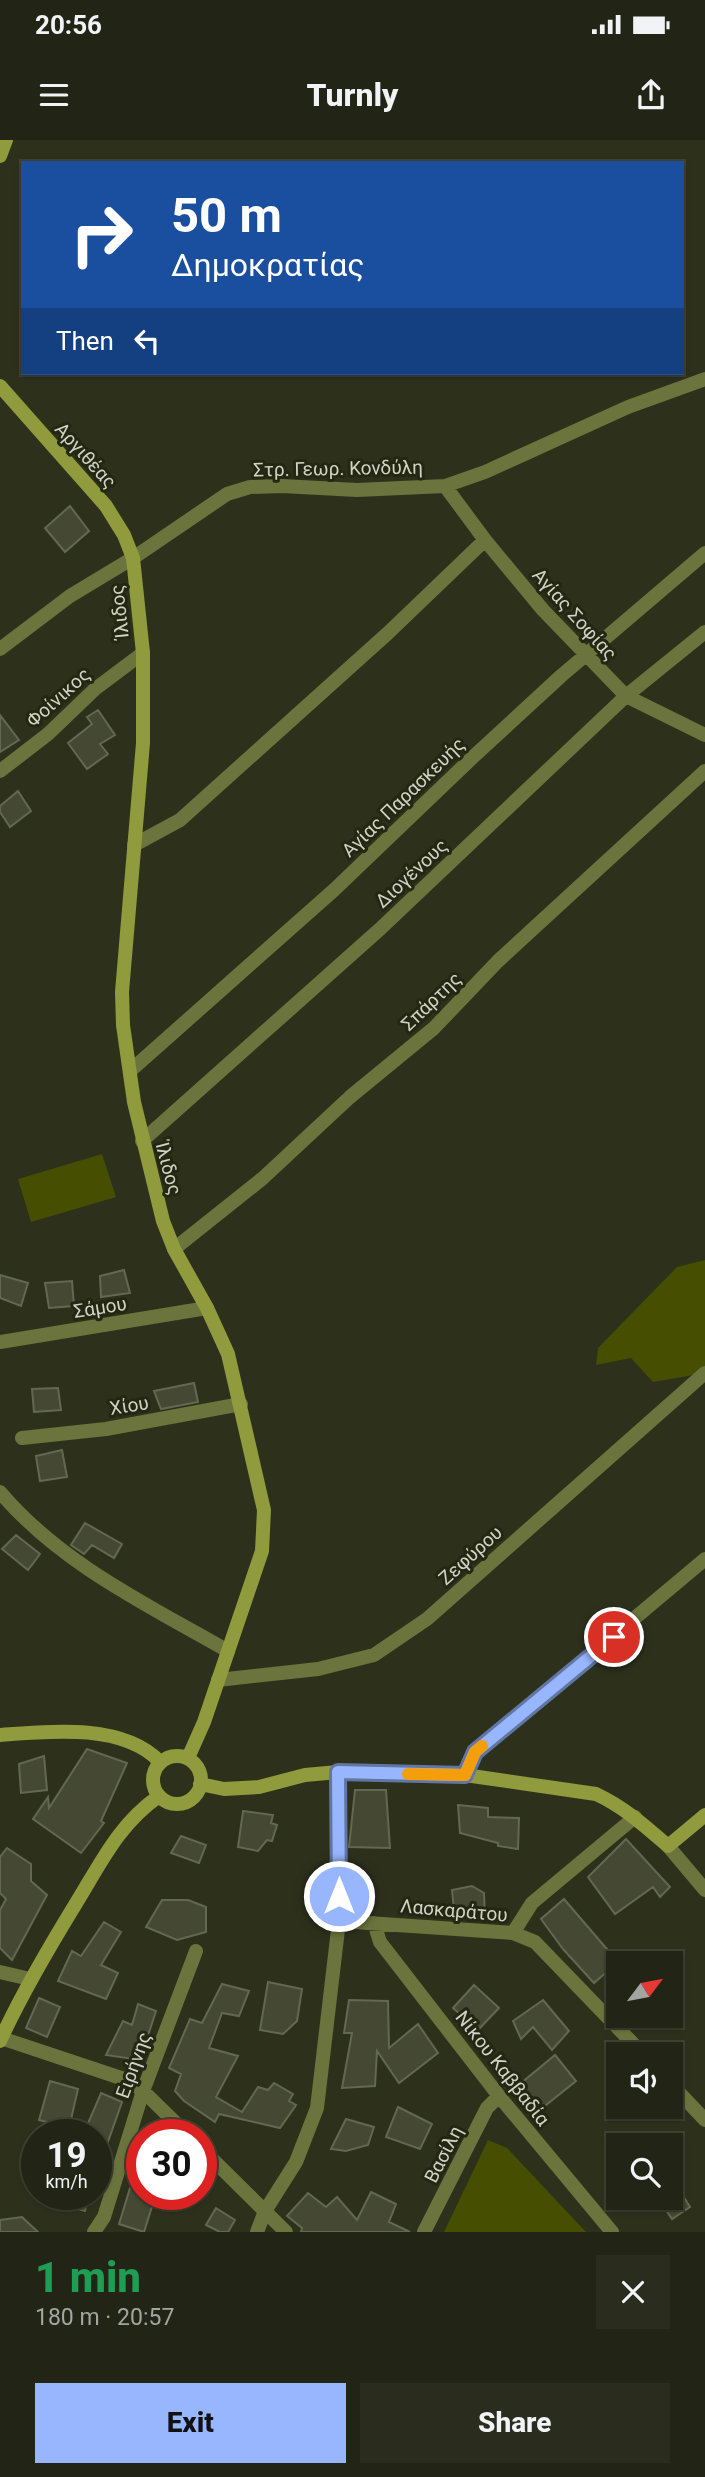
<!DOCTYPE html>
<meta charset="utf-8">
<style>
body{margin:0;font-family:Roboto,sans-serif;background:#2a2d1e;color:#f1f3f6;height:100vh;display:flex;flex-direction:column;font-size:26px;white-space:nowrap}
*{box-sizing:border-box;margin:0}
p{font-size:23px;color:#a2a5a0}
.icon{flex:none;width:38px;height:38px;fill:none;stroke:currentColor;stroke-width:2;stroke-linecap:round;stroke-linejoin:round}
.map{position:relative;height:2092px;overflow:hidden}
.sheet{display:flex;flex-direction:column;background:#222515;flex:1}
.sheet>*{flex:none}
.hud{position:absolute;left:21px;top:21px;width:663px;height:214px;border-radius:0px;box-shadow:0 2px 5px #0004,0 0 0 2px #3f4234;background:#1a4fa0;color:#fff;overflow:hidden}
.needle{width:46px;rotate:58deg}
.fabs{position:absolute;left:606px;top:1811px;display:grid;gap:14px}
.fabs a{display:grid;place-items:center;width:77px;height:77px;border-radius:0px;background:#222515;box-shadow:0 2px 5px #0004,0 0 0 2px #3f4234;font-size:35px}
.speed{position:absolute;left:21px;top:1979px;display:flex;gap:14px;font-size:35px;font-weight:700;text-align:center}
.speed>*{display:grid;place-content:center;width:91px;height:91px;border-radius:50%;background:#222515;box-shadow:0 2px 5px #0004,0 0 0 2px #3f4234;line-height:1}
.speed small{font-size:18px;font-weight:400}
.speed .limit{border:10px solid #d22;background:#fff;color:#111}
.pin{position:absolute;display:grid;place-items:center;width:60px;height:60px;color:#fff;margin:-30px;border:4px solid #fff;border-radius:50%;box-shadow:0 2px 7px #0007}
.me{position:absolute;width:77px;margin:-38px;rotate:0deg;stroke-linejoin:round;filter:drop-shadow(0 0 5px #0008)}
.turn{display:flex;align-items:center;gap:24px;height:147px;padding:0 35px;font-size:32px}
.turn .icon{width:91px;height:91px;stroke-width:2.5}
.turn b{display:block;font-size:49px;line-height:60px}
.then{display:flex;align-items:center;height:66px;padding:0 35px;background:#0003;gap:14px;font-size:26px}
.round{display:grid;place-items:center;flex:none;width:74px;height:74px;border-radius:0px;background:#2a2d1e}
.overview{display:flex;align-items:center;justify-content:space-between;height:119px;padding:0 35px}
h1{font-size:42px;font-weight:800;line-height:52px;color:#1e9e55}
.button{display:flex;gap:14px;margin-top:auto;padding:14px 35px}
.button a{flex:1;height:80px;border-radius:0px;background:#97b6fd;color:#111;font-size:28px;font-weight:800;line-height:80px;text-align:center}
.button a+a{background:#2a2d1e;color:#f1f3f6}
.status{display:flex;justify-content:space-between;align-items:center;height:49px;padding:0 35px;background:#222515;direction:ltr}
.status svg{height:19px;fill:currentColor}
header{display:flex;justify-content:space-between;align-items:center;height:91px;padding:0 35px;background:#222515;font-size:32px;font-weight:800}
.map>svg:first-child{display:block}
</style>
<div class="status"><b>20:56</b><svg viewBox="0 0 49 12"><path d="M0 12V9h3v3zM5 12V6h3v6zM10 12V3h3v9zM15 12V0h3v12zM26 1h20v11H26zM47 4h2v5h-2z"/></svg></div>
<header><svg class="icon" aria-label="menu" viewBox="0 0 24 24"><path d="M4 6h16M4 12h16M4 18h16"/></svg>Turnly<svg class="icon" aria-label="share" viewBox="0 0 24 24"><path d="M12 15V3M7 8l5-5 5 5M5 13v7h14v-7"/></svg></header>
<div class="map">
<svg width="705" height="2092" viewBox="0 0 705 2092">
<rect width="100%" height="100%" fill="#2d311c"/>
<!-- green -->
<path fill="#464e02" d="M 102,1014 L 116,1057 L 31,1082 L 18,1039 Z
M 705,1120 L 705,1233 L 653,1242 L 631,1218 L 596,1225 L 598,1208 L 677,1127 Z
M 488,2000 L 507,2008 L 586,2092 L 444,2092 Z"/>
<!-- building -->
<path fill="#454933" stroke="#636851" stroke-width="2" d="M 70,366 L 89,391 L 65,412 L 45,388 Z
M 98,570 L 115,595 L 100,604 L 108,614 L 87,629 L 68,603 L 92,584 L 87,577 Z
M 0,575 L 19,600 L 0,612 Z
M 18,651 L 31,671 L 10,687 L 0,672 L 0,666 Z
M 124,1130 L 130,1153 L 101,1157 L 100,1136 Z
M 0,1135 L 28,1143 L 21,1166 L 0,1158 Z
M 72,1141 L 74,1166 L 49,1168 L 45,1143 Z
M 194,1243 L 198,1262 L 161,1269 L 154,1251 Z
M 58,1248 L 61,1270 L 34,1272 L 32,1249 Z
M 62,1310 L 67,1337 L 40,1341 L 36,1316 Z
M 85,1383 L 122,1404 L 114,1418 L 92,1405 L 84,1414 L 71,1405 Z
M 16,1395 L 40,1414 L 28,1430 L 2,1409 Z
M 87,1609 L 127,1623 L 101,1681 L 104,1683 L 81,1713 L 33,1679 L 48,1657 L 49,1668 Z
M 44,1616 L 47,1650 L 21,1653 L 19,1624 Z
M 355,1650 L 386,1650 L 390,1708 L 349,1707 Z
M 458,1665 L 488,1668 L 488,1677 L 519,1678 L 518,1709 L 498,1706 L 498,1703 L 460,1693 Z
M 243,1671 L 273,1675 L 271,1683 L 277,1685 L 272,1701 L 267,1700 L 258,1711 L 238,1707 Z
M 181,1696 L 206,1705 L 199,1723 L 171,1713 Z
M 626,1699 L 670,1747 L 660,1757 L 653,1747 L 615,1774 L 588,1737 Z
M 7,1708 L 31,1724 L 31,1741 L 47,1755 L 12,1820 L 0,1808 L 0,1770 L 6,1759 L 0,1753 L 0,1717 Z
M 472,1746 L 484,1753 L 485,1777 L 454,1770 L 452,1750 Z
M 564,1759 L 618,1822 L 594,1843 L 563,1809 L 541,1779 Z
M 162,1760 L 188,1760 L 206,1767 L 206,1792 L 177,1800 L 146,1787 Z
M 104,1782 L 121,1792 L 101,1825 L 118,1833 L 106,1859 L 58,1841 L 72,1811 L 81,1816 Z
M 268,1842 L 302,1849 L 297,1881 L 283,1894 L 260,1890 Z
M 222,1844 L 249,1851 L 239,1876 L 222,1873 L 209,1908 L 238,1916 L 216,1957 L 242,1972 L 258,1947 L 268,1950 L 274,1943 L 293,1954 L 289,1961 L 296,1965 L 280,1988 L 219,1974 L 215,1982 L 184,1961 L 175,1951 L 181,1934 L 169,1928 L 190,1879 L 202,1883 Z
M 474,1845 L 499,1868 L 478,1890 L 453,1868 Z
M 39,1858 L 60,1867 L 47,1897 L 26,1888 Z
M 349,1860 L 388,1861 L 389,1908 L 418,1884 L 438,1913 L 399,1943 L 377,1911 L 375,1946 L 342,1948 L 352,1893 L 344,1893 Z
M 543,1860 L 569,1891 L 552,1910 L 533,1887 L 521,1899 L 513,1881 Z
M 138,1864 L 156,1871 L 140,1920 L 106,1915 L 123,1881 L 132,1885 Z
M 555,1915 L 576,1941 L 541,1969 L 520,1944 Z
M 50,1941 L 78,1949 L 69,1988 L 39,1980 Z
M 101,1953 L 122,1962 L 98,2030 L 96,2030 L 96,1995 L 83,1995 Z
M 398,1967 L 432,1984 L 420,2009 L 386,1997 Z
M 346,1979 L 374,1987 L 368,2005 L 346,2011 L 331,2009 Z
M 670,2035 L 690,2067 L 672,2079 L 658,2058 L 670,2058 Z
M 130,2048 L 142,2052 L 142,2054 L 155,2057 L 144,2092 L 119,2084 Z
M 371,2052 L 396,2064 L 389,2082 L 410,2092 L 301,2092 L 302,2088 L 287,2076 L 308,2053 L 326,2067 L 337,2057 L 357,2080 Z
M 66,2054 L 89,2054 L 85,2071 L 64,2065 Z
M 216,2068 L 235,2080 L 228,2092 L 220,2092 L 206,2085 Z
M 22,2077 L 38,2092 L 0,2092 L 0,2080 Z"/>
<g fill="none" stroke-linecap="round" stroke-linejoin="round">
<!-- street -->
<path stroke="#6c743d" stroke-width="14" d="M 445,346 L 485,400 L 543,470 L 626,556 L 705,595
M 0,509 L 70,456 L 133,418 L 227,354 L 250,347 L 282,346 L 357,350 L 445,346 L 485,332 L 628,267 L 705,239
M 0,631 L 48,594 L 95,549 L 143,513
M 134,705 L 180,680 L 388,493 L 485,400
M 130,931 L 334,750 L 473,617 L 561,536 L 705,413
M 142,1001 L 380,789 L 626,556 L 705,492
M 174,1109 L 263,1038 L 350,957 L 434,888 L 498,821 L 705,631
M 0,1202 L 207,1168
M 22,1298 L 106,1289 L 241,1264
M 0,1352 C 61,1424 148,1465 228,1511
M 218,1540 L 318,1529 L 374,1515 L 427,1479 L 705,1233
M 465,1635 L 475,1612 L 705,1419
M 668,1706 L 705,1750
M 339,1781 L 513,1793 L 535,1802 L 643,1914
M 374,1783 L 380,1802 L 499,1956 L 612,2092
M 513,1793 L 532,1763 L 635,1677
M 0,1832 L 30,1839
M 1,1898 L 127,1940 L 143,1951 L 188,1995
M 670,1943 L 705,1980
M 201,2008 L 286,2092
M 94,2092 L 104,2077 L 143,1951 L 196,1811
M 257,2092 L 265,2071 L 296,2022 L 317,1968 L 339,1781 L 338,1632
M 424,2092 L 487,1968 L 499,1956"/>
<!-- secondary -->
<path stroke="#8f9b3d" stroke-width="14" d="M 0,16 L 6,0
M 0,246 L 106,366 L 124,395 L 133,418 L 143,513 L 143,603 L 122,852 L 123,885 L 134,962 L 163,1081 L 174,1109 L 207,1168 L 228,1214 L 264,1370 L 262,1411 L 204,1582 L 188,1618
M 0,1595 C 48,1591 124,1583 160,1622
M153 1640a24 24 0 1 1 48 0a24 24 0 1 1-48 0Z
M 200,1644 L 224,1649 L 259,1647 L 305,1635 L 338,1632 L 465,1635 L 596,1654 C 624,1667 645,1686 668,1706 L 705,1675
M 0,1901 C 22,1853 48,1809 75,1765 C 101,1723 118,1685 159,1656"/>
</g>
<g fill="none" stroke-linecap="round" stroke-linejoin="round">
<!-- route casing -->
<g stroke="#6276a4" stroke-width="18">
<path id="route" d="M 339,1756 L 338,1632 L 465,1635 L 475,1612 L 614,1497"/>
</g>
<!-- route -->
<use href="#route" stroke="#97b6fd" stroke-width="12"/>
<!-- slow -->
<path stroke="#f59e0b" stroke-width="12" d="M 408,1634 L 465,1635 L 475,1612 L 482,1606"/>
</g>
<g text-anchor="middle" stroke-width="6" stroke-linejoin="round" paint-order="stroke">
<!-- street labels -->
<g font-size="19" fill="#d0d3c6" stroke="#242712">
<text transform="translate(86 315) rotate(48)" y="7">Αργιθέας</text>
<text transform="translate(338 328) rotate(-1)" y="7">Στρ. Γεωρ. Κονδύλη</text>
<text transform="translate(119 472) rotate(-96)" y="7">Ίλιδος</text>
<text transform="translate(575 474) rotate(48)" y="7">Αγίας Σοφίας</text>
<text transform="translate(58 557) rotate(-42)" y="7">Φοίνικος</text>
<text transform="translate(403 657) rotate(-44)" y="7">Αγίας Παρασκευής</text>
<text transform="translate(411 733) rotate(-43)" y="7">Διογένους</text>
<text transform="translate(431 861) rotate(-44)" y="7">Σπάρτης</text>
<text transform="translate(169 1028) rotate(75)" y="7">Ίλιδος</text>
<text transform="translate(100 1167) rotate(-9)" y="7">Σάμου</text>
<text transform="translate(129 1265) rotate(-9)" y="7">Χίου</text>
<text transform="translate(470 1415) rotate(-42)" y="7">Ζεφύρου</text>
<text transform="translate(454 1770) rotate(5)" y="7">Λασκαράτου</text>
<text transform="translate(133 1925) rotate(-70)" y="7">Ειρήνης</text>
<text transform="translate(503 1928) rotate(52)" y="7">Νίκου Καββαδία</text>
<text transform="translate(443 2014) rotate(-63)" y="7">Βασίλη</text>
</g>
</g>
</svg>
<div class="fabs">
<a><svg class="needle" viewBox="-14 -14 28 28"><path d="M0-13l5 13h-10z" fill="#e53935"/><path d="M0 13l5-13h-10z" fill="#a2a5a0"/></svg></a>
<a><svg class="icon" aria-label="sound" viewBox="0 0 24 24"><path d="M4 9h4l5-4v14l-5-4H4zM17 9q2 3 0 6"/></svg></a>
<a><svg class="icon" aria-label="search" viewBox="0 0 24 24"><circle cx="10" cy="10" r="6"/><path d="M15 15l6 6"/></svg></a>
</div>
<div class="speed"><div>19<small>km/h</small></div><div class="limit">30</div></div>
<div class="pin" style="left:614px;top:1497px;background:#d93025"><svg class="icon" aria-label="arrive" viewBox="0 0 24 24"><path d="M6 21V4h12l-3 4 3 4H6"/></svg></div>
<svg class="me" style="left:339px;top:1756px" viewBox="-20 -20 40 40"><circle r="17" fill="#97b6fd" stroke="#fff" stroke-width="3"/><path d="M0-11L8 9 0 5-8 9z" fill="#fff"/></svg>
<div class="hud">
<div class="turn"><svg class="icon" aria-label="right" viewBox="0 0 24 24"><path d="M7 20v-9h11M14 6l5 5-5 5"/></svg><div><b>50 m</b>Δημοκρατίας</div></div>
<div class="then">Then<svg class="icon" aria-label="left" viewBox="0 0 24 24"><path d="M17 20v-9H6M10 6l-5 5 5 5"/></svg></div>
</div>
</div>
<section class="sheet">
<div class="overview"><div><h1>1 min</h1><p>180 m · 20:57</p></div><a class="round"><svg class="icon" aria-label="close" viewBox="0 0 24 24"><path d="M6 6l12 12M18 6L6 18"/></svg></a></div>
<div class="button"><a>Exit</a><a>Share</a></div>
</section>
